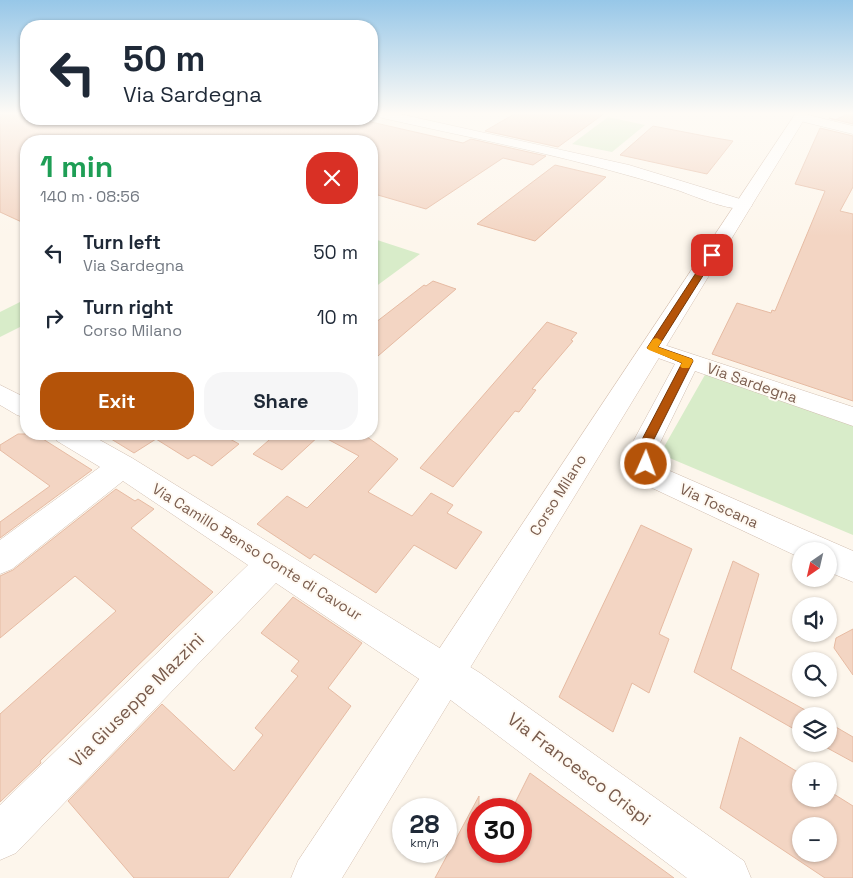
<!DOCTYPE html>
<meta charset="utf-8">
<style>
body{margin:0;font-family:"Space Grotesk",sans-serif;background:#f6f6f7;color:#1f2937;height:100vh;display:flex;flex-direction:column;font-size:19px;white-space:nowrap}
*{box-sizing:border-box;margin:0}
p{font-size:16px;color:#747a83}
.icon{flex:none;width:28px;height:28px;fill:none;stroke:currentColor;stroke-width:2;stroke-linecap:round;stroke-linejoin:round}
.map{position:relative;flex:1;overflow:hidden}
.panel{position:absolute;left:20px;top:135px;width:358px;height:305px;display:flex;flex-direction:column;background:#fff;border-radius:20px;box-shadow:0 1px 4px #0004}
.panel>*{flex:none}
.top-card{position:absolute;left:20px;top:20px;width:358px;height:105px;border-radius:20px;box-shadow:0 1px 4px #0004;background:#fff;color:#1f2937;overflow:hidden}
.needle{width:32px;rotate:214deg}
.controls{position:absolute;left:792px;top:542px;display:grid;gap:10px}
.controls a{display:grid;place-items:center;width:45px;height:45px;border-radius:50%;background:#fff;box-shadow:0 1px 4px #0004;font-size:25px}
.speed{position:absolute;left:392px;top:798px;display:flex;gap:10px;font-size:25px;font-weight:700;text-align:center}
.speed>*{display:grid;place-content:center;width:65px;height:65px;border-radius:50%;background:#fff;box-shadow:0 1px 4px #0004;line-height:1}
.speed small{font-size:12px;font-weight:400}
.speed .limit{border:8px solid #d22;background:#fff;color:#111}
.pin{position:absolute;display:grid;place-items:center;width:42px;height:42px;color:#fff;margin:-21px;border-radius:10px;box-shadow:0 2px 8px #0006}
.me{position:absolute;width:55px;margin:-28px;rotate:2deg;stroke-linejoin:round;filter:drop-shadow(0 0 4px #0008)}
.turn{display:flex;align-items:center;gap:18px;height:105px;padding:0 20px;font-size:22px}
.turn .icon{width:65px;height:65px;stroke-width:2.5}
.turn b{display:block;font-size:35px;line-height:42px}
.round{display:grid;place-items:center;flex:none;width:52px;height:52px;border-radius:20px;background:#f6f6f7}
.overview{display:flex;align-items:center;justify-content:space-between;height:85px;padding:0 20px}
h1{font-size:30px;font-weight:700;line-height:38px;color:#1e9e55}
.action{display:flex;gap:10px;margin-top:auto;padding:10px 20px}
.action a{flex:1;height:58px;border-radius:20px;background:#b45309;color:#fff;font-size:20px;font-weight:700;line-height:58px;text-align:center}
.action a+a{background:#f6f6f7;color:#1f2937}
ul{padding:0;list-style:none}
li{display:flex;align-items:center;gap:15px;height:65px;padding:0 20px}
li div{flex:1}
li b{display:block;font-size:19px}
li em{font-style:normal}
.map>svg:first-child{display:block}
</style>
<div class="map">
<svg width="853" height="878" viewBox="0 0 853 878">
<rect width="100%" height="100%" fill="#fdf6ec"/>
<!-- green -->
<path fill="#d8ecc9" d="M 608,117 L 645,125 L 612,152 L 572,144 Z
M 371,238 L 420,254 L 371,290 Z
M 26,299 L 26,324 L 0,337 L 0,312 Z
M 706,373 L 853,424 L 853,535 L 660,454 Z"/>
<!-- building -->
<path fill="#f3d5c3" stroke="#e6bba3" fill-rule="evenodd" d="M 0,113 L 26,113 L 26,119 L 358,119 L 463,143 L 471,139 L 546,156 L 533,165 L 503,158 L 426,209 L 371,193 L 371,141 L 26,141 L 26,224 L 0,212 Z
M 516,113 L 605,113 L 558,147 L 485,131 Z
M 849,113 L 853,113 L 853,124 L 829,118 L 835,120 Z
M 653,126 L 710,137 L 733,141 L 707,174 L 620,155 Z
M 820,128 L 853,136 L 853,187 L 840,211 L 853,214 L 853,401 L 712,354 L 737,303 L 771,313 L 772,310 L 775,311 L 825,191 L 795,184 Z
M 555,165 L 606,177 L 535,241 L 477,224 Z
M 433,281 L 456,289 L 371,362 L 371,326 L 424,285 L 426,286 Z
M 547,322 L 577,333 L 571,340 L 573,341 L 532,389 L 536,390 L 519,412 L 515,411 L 453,487 L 420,468 Z
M 18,434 L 35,434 L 92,470 L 0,538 L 0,522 L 50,486 L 0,450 L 0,445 Z
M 103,434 L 221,434 L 239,444 L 212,466 L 194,455 L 188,459 L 156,439 L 134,453 Z
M 276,434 L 363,434 L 398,459 L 368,492 L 412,516 L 431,493 L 453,505 L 447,513 L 482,532 L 456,569 L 414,545 L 376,593 L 314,554 L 310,559 L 257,524 L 287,496 L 307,508 L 359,456 L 320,435 L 282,470 L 253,454 Z
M 116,489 L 135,501 L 138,499 L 154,509 L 131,528 L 213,592 L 40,761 L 41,763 L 0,802 L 0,714 L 116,611 L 75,576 L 0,638 L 0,576 L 13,570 Z
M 641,525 L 692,549 L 659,634 L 669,639 L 649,693 L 632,683 L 613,732 L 559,697 Z
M 733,561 L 759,574 L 731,669 L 816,716 L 801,716 L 801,733 L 694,672 Z
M 293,597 L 362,643 L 328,688 L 351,706 L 228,878 L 134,878 L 68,801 L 162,704 L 234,771 L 263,735 L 255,728 L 298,676 L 291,671 L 299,661 L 261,633 Z
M 853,629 L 853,675 L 834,648 L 836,638 Z
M 829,723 L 853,737 L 853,762 L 820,744 L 829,744 Z
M 740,737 L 801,774 L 801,799 L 829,799 L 829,791 L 853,806 L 853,878 L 825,878 L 720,808 ZM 801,826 L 829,826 L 829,854 L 801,854 Z
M 530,773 L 674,878 L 435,878 L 479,796 L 479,851 L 521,851 L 521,809 L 512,809 Z"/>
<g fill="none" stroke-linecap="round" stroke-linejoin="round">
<!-- street casing -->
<g stroke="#d1beb0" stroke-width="1">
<path id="street" d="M 395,113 L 629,165 L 750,202 L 752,205 L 750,208 C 732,213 695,196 677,190 C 581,159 481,140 382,118 L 376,114 Z
M 800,113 L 853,126 L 853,134 L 796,120 L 794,117 L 796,114 Z
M 652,341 L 853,407 L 853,426 L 695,371 L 656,451 L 659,458 L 670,471 L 853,551 L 853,582 L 829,572 L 829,551 L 801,551 L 801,558 L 650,487 L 637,472 L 628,451 L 675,364 L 644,353 L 640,348 L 644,343 Z
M 0,385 L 26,398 L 26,418 L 17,415 L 0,405 Z
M 53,434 L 89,434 L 132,458 L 480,673 L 744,861 L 751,878 L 687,878 L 452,701 L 276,583 L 16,853 L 0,860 L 0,805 L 248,565 L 123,481 L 12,569 L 0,574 L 0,540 L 100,467 L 57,441 Z"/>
</g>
<!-- secondary casing -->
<g stroke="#d6c0b0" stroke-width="1">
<path id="secondary" d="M 796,113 L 808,113 L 342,878 L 291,878 L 298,861 Z"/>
</g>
<!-- street -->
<use href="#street" fill="#fff" fill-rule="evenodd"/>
<!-- secondary -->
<use href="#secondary" fill="#fff" fill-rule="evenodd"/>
</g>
<!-- sky -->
<linearGradient id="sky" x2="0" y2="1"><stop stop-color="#97c7e8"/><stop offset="0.48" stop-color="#fefbf6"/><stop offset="1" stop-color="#fefbf6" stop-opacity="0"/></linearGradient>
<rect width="853" height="236" fill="url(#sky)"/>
<!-- route -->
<path fill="#b45309" stroke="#753606" d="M 709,253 L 716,255 L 658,347 L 692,359 L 693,361 L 648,451 L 652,464 L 646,468 L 642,467 L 636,451 L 682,363 L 647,348 Z"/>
<!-- slow -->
<path fill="#f59e0b" d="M 657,338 L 662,341 L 658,347 L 692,359 L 693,361 L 689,368 L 682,368 L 680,366 L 682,363 L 649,350 L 647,348 L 653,339 Z"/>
<g text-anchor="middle" stroke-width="4" stroke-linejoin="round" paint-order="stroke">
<!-- street labels -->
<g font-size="15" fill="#7a5c4d" stroke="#fffaf3">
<text transform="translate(752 383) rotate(19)" y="5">Via Sardegna</text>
<text transform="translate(558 495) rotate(-58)" y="5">Corso Milano</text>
<text transform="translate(719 506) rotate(25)" y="5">Via Toscana</text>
<text transform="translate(257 552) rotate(32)" y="5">Via Camillo Benso Conte di Cavour</text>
</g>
<!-- near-street labels -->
<g font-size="18" fill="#7a5c4d" stroke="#fffaf3">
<text transform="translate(137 700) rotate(-45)" y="6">Via Giuseppe Mazzini</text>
<text transform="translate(579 769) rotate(37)" y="6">Via Francesco Crispi</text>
</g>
</g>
</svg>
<div class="controls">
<a><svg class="needle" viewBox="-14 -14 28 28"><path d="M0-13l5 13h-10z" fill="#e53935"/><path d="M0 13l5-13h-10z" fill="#747a83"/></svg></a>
<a><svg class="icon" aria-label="sound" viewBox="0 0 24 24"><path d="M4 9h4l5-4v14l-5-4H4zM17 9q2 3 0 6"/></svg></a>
<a><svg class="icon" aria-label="search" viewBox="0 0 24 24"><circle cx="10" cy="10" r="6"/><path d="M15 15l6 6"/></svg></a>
<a><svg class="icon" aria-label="layers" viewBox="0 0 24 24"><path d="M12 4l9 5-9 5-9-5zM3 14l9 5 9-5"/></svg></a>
<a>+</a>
<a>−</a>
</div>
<div class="speed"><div>28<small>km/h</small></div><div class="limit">30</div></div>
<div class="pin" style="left:712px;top:255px;background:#d93025"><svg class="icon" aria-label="arrive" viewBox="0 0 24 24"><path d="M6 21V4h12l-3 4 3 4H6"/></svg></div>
<svg class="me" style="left:646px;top:464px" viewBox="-20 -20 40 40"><circle r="17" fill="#b45309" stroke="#fff" stroke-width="3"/><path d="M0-11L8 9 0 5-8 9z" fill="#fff"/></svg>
<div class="top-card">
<div class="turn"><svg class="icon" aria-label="left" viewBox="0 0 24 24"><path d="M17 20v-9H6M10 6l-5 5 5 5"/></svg><div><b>50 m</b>Via Sardegna</div></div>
</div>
<section class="panel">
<div class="overview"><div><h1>1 min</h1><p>140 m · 08:56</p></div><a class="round" style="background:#d93025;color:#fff"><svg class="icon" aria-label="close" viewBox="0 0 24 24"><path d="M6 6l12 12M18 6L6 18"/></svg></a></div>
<ul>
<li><svg class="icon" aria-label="left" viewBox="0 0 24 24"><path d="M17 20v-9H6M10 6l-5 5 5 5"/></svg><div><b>Turn left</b><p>Via Sardegna</p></div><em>50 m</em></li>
<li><svg class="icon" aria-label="right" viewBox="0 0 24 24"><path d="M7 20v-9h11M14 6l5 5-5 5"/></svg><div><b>Turn right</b><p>Corso Milano</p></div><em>10 m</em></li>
</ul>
<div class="action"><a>Exit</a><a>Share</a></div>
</section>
</div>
